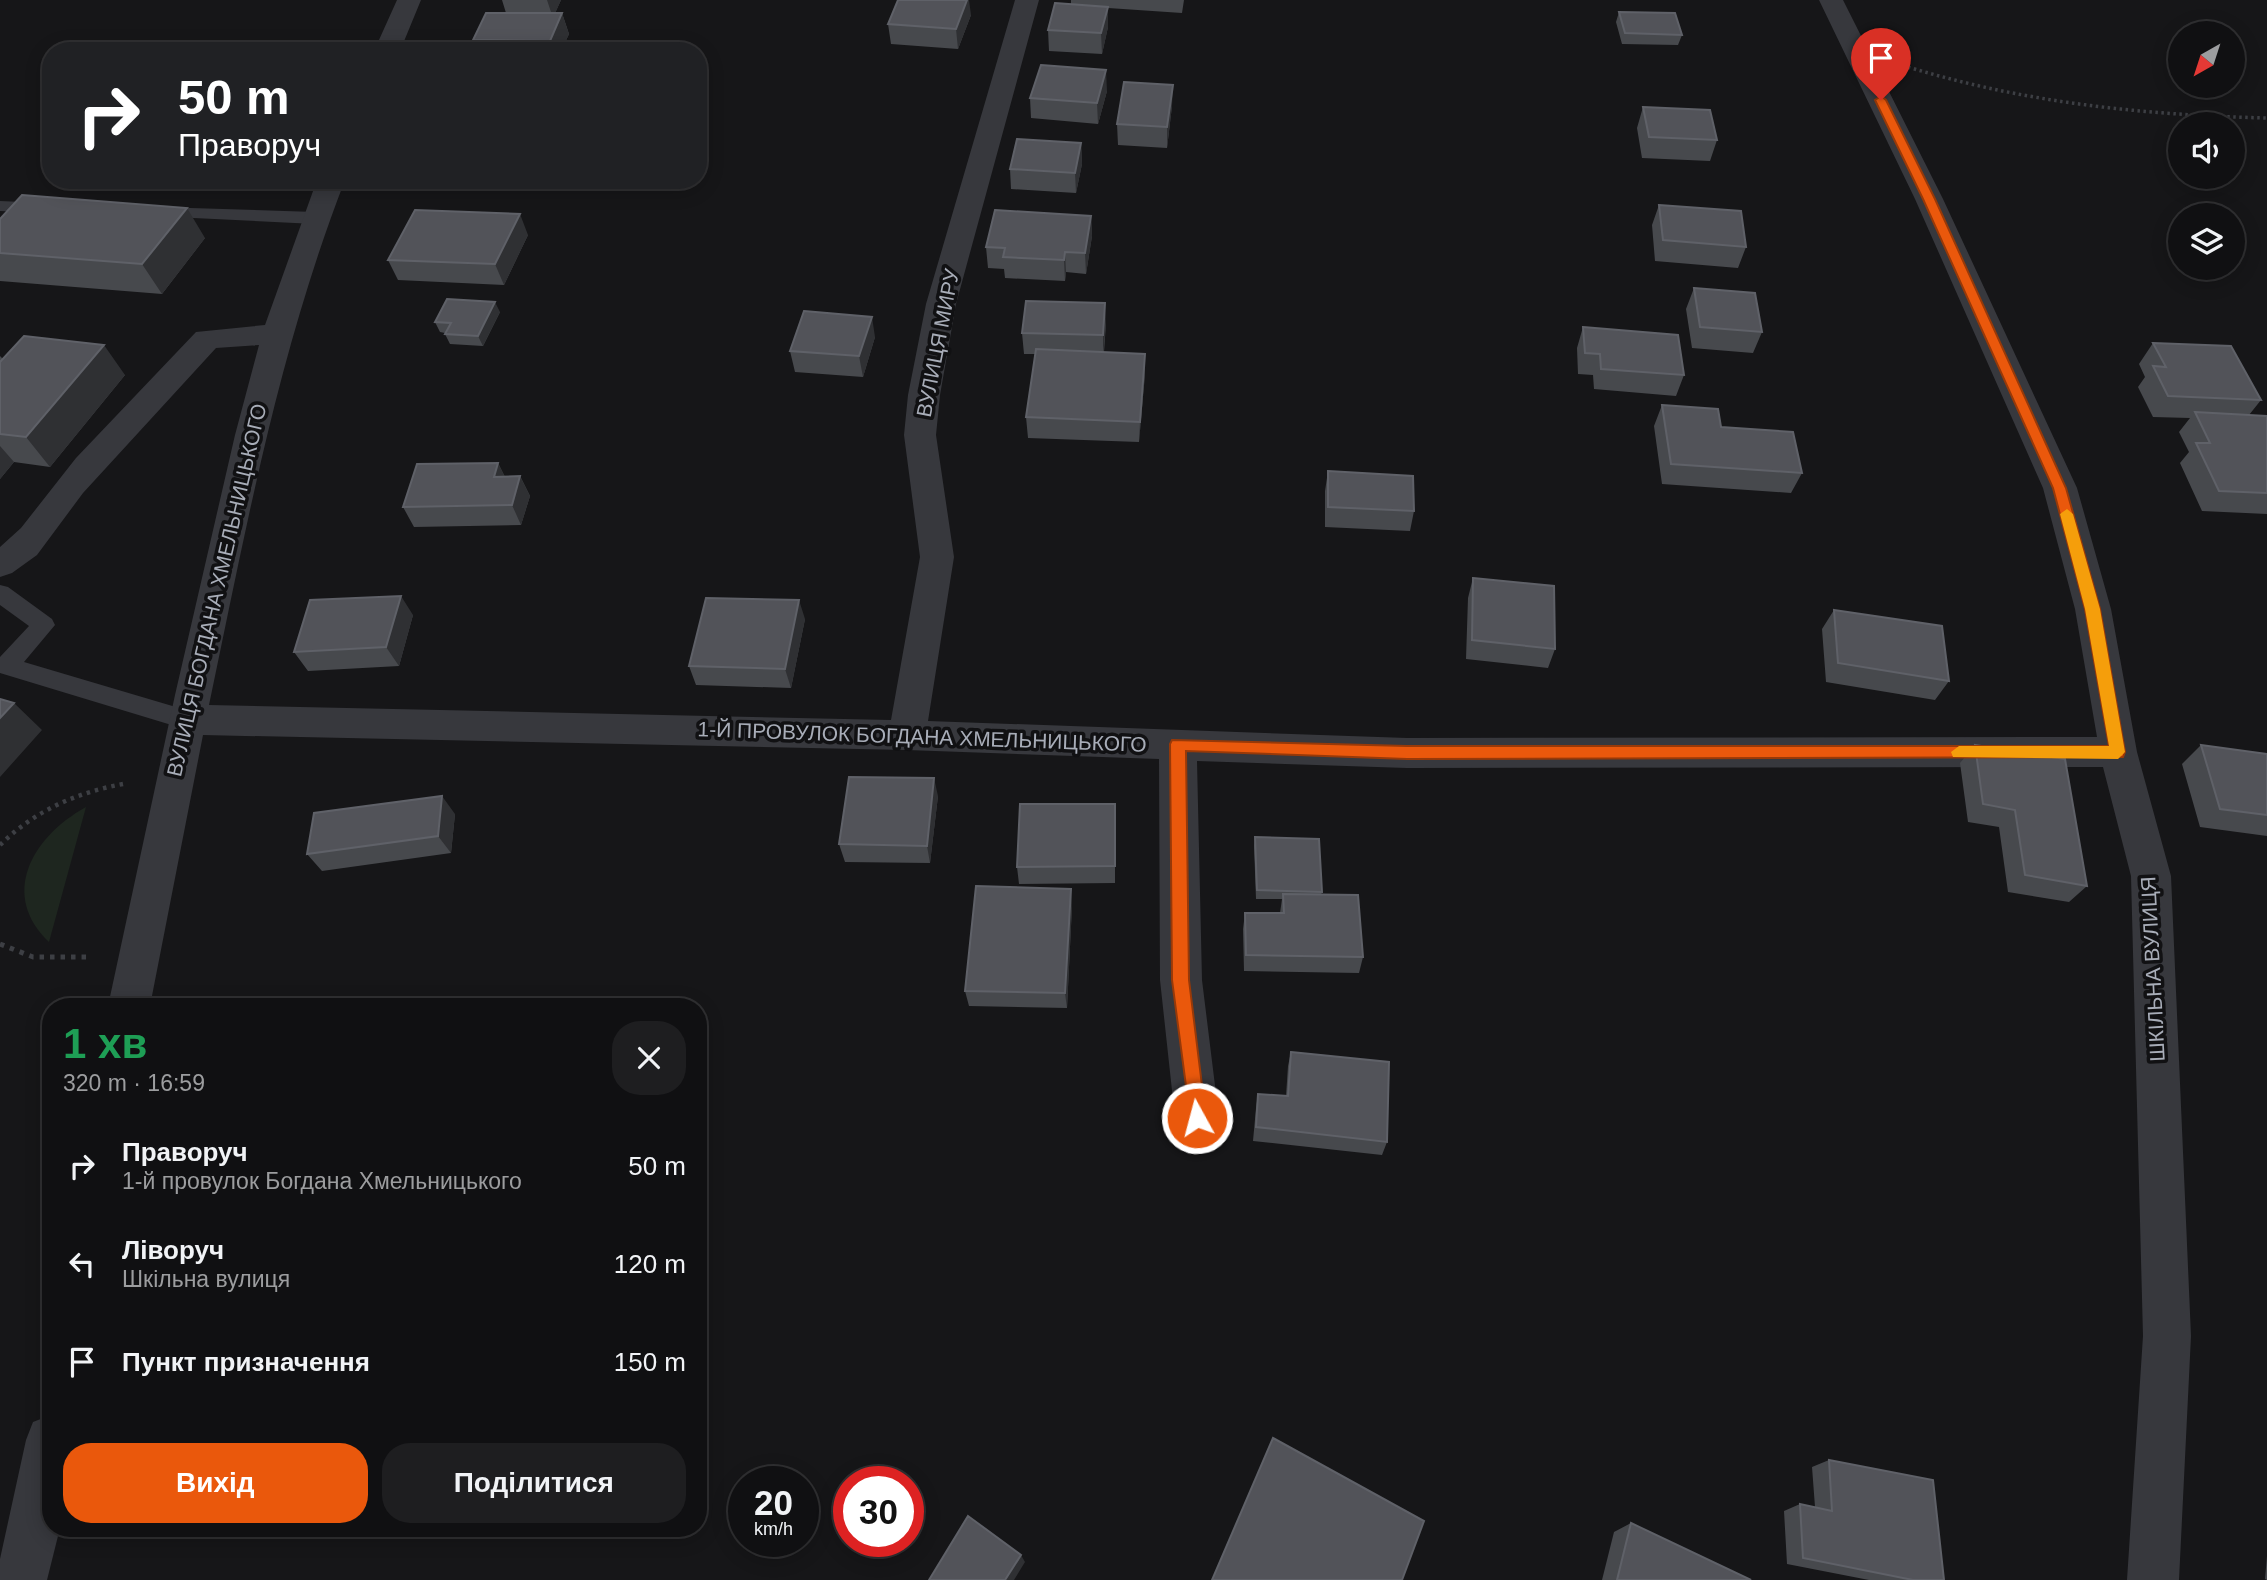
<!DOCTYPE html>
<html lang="uk">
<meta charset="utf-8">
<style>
body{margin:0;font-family:Arial,sans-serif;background:#1e1e20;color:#f1f3f6;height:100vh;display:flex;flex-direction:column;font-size:26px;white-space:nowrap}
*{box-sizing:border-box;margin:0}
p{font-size:23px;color:#9c9d9f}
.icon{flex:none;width:38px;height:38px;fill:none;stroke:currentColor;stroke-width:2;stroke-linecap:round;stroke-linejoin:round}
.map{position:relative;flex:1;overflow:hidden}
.drawer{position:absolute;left:42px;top:998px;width:665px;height:539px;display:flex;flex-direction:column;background:#101012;border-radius:28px;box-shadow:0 4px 18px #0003,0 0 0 2px #303032}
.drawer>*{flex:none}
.guide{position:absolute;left:42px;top:42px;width:665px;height:147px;border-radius:28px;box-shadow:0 4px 18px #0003,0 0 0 2px #303032;background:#202124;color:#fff;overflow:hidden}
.needle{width:46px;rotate:219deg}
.fabs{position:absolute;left:2168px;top:21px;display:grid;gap:14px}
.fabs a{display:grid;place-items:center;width:77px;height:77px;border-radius:50%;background:#101012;box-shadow:0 4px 18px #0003,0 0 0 2px #303032;font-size:35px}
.speed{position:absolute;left:728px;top:1466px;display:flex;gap:14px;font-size:35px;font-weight:700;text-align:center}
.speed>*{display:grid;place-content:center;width:91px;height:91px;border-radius:50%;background:#101012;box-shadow:0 4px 18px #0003,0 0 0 2px #303032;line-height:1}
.speed small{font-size:18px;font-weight:400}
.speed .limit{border:10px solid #d22;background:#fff;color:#111}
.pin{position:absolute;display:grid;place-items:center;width:60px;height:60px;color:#fff;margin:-72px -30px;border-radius:50% 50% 50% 0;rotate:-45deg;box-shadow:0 0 7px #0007}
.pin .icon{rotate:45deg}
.me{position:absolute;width:77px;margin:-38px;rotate:353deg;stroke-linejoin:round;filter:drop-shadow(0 0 5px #0008)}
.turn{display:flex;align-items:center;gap:24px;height:147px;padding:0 21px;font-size:32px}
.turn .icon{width:91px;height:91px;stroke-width:2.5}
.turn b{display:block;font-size:49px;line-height:60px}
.round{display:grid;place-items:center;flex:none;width:74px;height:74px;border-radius:28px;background:#1e1e20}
.headline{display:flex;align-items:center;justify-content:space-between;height:119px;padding:0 21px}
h1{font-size:42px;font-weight:800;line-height:52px;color:#1e9e55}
.primary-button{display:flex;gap:14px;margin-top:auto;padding:14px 21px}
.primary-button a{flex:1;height:80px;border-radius:28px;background:#ea580c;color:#fff;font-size:28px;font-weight:800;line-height:80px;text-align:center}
.primary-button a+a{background:#1e1e20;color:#f1f3f6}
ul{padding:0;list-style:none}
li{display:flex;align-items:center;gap:21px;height:98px;padding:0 21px}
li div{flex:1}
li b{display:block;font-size:26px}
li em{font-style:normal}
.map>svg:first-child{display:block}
</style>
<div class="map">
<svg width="2267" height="1580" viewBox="0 0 2267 1580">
<rect width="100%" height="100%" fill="#161618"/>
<!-- green -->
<path fill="#1e261f" d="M 86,807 L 49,942 C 0,896 30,838 86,807 Z"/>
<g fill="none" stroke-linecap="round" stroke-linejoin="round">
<!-- path-far2 -->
<path stroke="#3d3f44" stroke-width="3.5" stroke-dasharray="2.5 3.5" stroke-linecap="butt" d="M 1908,67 C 2026,103 2144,115 2267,118"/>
<!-- path-far1 -->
<path stroke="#3d3f44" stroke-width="4.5" stroke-dasharray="3.5 5" stroke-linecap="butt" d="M 0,845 C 37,809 78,792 128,783"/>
<!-- path -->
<path stroke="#3d3f44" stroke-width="5" stroke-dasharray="4.5 6" stroke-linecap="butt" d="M 0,944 L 33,957 L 89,957"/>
<!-- service -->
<path fill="#37383d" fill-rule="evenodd" d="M 0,201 L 45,203 L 54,208 L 45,213 L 0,211 Z
M 158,207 L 315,212 L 324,218 L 315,224 L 152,216 L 149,212 Z
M 0,585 L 8,587 L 52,619 L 55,625 L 24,662 L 196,713 L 200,720 L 196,727 L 188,730 L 0,673 L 0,657 L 29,626 L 0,605 Z"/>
<!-- minor -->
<path fill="#37383d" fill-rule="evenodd" d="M 397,0 L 421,0 L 400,51 L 374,51 Z
M 1015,0 L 1039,0 L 956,304 L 940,395 L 936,435 L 954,557 L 928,721 L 1407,738 L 2097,737 L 2075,609 L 2043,488 L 1915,199 L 1819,0 L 1843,0 L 1943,199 L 2077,488 L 2111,609 L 2137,752 L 2171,876 L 2191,1336 L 2179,1580 L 2127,1580 L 2143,1336 L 2131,876 L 2103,767 L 1407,768 L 1197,761 L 1202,980 L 1219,1118 L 1213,1133 L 1197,1139 L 1181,1133 L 1175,1118 L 1160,980 L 1159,759 L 907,750 L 203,735 L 150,1006 L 108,1006 L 175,695 L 235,435 L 259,345 L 216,348 L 83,493 L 37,555 L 12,573 L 0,577 L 0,547 L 21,528 L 76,458 L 196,332 L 265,325 L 317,180 L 345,180 C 279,350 246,528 209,705 L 891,720 L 920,557 L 904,435 L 908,395 L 926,304 Z
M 51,1415 L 51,1528 L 60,1528 L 47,1580 L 0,1580 L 0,1559 L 26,1440 L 33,1422 Z"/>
</g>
<!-- wall -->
<path fill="#47494d" d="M 502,0 L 561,0 L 555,13 L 562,13 L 569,34 L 561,51 L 477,51 L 473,40 L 506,13 Z
M 1071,0 L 1184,0 L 1182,13 L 1108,8 L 1108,27 L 1102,54 L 1049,51 L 1048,30 L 1071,4 Z
M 1619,12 L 1682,35 L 1678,45 L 1622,44 L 1616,22 Z
M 971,15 L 958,49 L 891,44 L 888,24 Z
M 1107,91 L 1098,124 L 1031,118 L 1030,98 Z
M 1172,106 L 1167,148 L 1118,145 L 1117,124 Z
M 1643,107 L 1717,140 L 1710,161 L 1642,158 L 1637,128 Z
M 1081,143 L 1082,164 L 1076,193 L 1011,189 L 1010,169 Z
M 1659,205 L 1746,247 L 1738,268 L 1655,261 L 1652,225 Z
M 1091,216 L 1092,236 L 1086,274 L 1066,272 L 1065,281 L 1005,278 L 1004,269 L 988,268 L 986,247 Z
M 0,219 L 205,238 L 162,294 L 0,281 Z
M 528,235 L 504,285 L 398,280 L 388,260 Z
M 1694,288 L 1762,332 L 1753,353 L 1692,348 L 1686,309 Z
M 500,312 L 483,346 L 450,344 L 445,334 L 445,333 L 440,332 L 435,322 Z
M 1106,323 L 1104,352 L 1145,354 L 1145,374 L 1139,442 L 1028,438 L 1026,417 L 1035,354 L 1024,354 L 1022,333 Z
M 1583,327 L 1684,375 L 1676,396 L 1594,389 L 1593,375 L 1578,374 L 1577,348 Z
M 875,337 L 863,377 L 795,372 L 790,351 Z
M 2153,343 L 2261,400 L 2249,415 L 2267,416 L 2267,514 L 2202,511 L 2180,463 L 2189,452 L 2179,432 L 2190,418 L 2153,417 L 2138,387 L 2145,377 L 2139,364 Z
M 0,356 L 3,359 L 125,375 L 50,467 L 14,462 L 0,479 Z
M 1662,405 L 1721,427 L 1802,473 L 1791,493 L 1662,484 L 1654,426 Z
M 498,463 L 505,477 L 520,476 L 530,496 L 521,525 L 414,527 L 403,507 Z
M 1328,471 L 1414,511 L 1410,531 L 1325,527 L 1325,491 Z
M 1473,578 L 1555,649 L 1548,668 L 1466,659 L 1468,598 Z
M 1834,610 L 1949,681 L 1935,700 L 1826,682 L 1822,629 Z
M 413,615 L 399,666 L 308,671 L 294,652 Z
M 805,619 L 791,688 L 696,685 L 689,666 Z
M 1975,745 L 2087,886 L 2069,902 L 2008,892 L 1999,827 L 1968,822 L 1960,763 Z
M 2201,745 L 2267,754 L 2267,836 L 2200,827 L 2182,764 Z
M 938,796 L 930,863 L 845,862 L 839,844 Z
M 1115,804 L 1115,883 L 1019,884 L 1017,867 Z
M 455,814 L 451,853 L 322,871 L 307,854 Z
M 1255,837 L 1322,892 L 1321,895 L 1363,957 L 1359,973 L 1244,971 L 1243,929 L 1245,913 L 1280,913 L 1282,899 L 1256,899 L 1254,846 Z
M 1072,906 L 1067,1008 L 969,1006 L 965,991 Z
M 1291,1052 L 1387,1142 L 1382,1155 L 1253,1141 L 1256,1108 L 1258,1094 L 1286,1096 L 1288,1066 Z
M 1829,1460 L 1944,1580 L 1869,1580 L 1787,1564 L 1784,1511 L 1800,1504 L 1815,1507 L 1812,1467 Z
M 1631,1523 L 1751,1580 L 1602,1580 L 1614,1532 Z
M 2267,1556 L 2267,1580 L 2265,1579 Z"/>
<!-- shaded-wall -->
<path fill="#2f3033" d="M 547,0 L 561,0 L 553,18 Z
M 967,0 L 969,0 L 971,15 L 958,49 L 956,29 Z
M 1108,7 L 1108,27 L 1102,54 L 1101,33 Z
M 562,13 L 569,34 L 561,51 L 553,51 L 550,41 Z
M 176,41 L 182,51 L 170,51 Z
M 1106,70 L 1107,91 L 1098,124 L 1097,103 Z
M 1173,85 L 1172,106 L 1167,148 L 1167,127 Z
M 1081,143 L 1082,164 L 1076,193 L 1075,173 Z
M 187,208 L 205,238 L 162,294 L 142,264 Z
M 520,214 L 528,235 L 504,285 L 495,264 Z
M 1091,216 L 1092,236 L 1086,274 L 1085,253 Z
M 1065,252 L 1066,272 L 1065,281 L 1064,260 Z
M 495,302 L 500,312 L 483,346 L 478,336 Z
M 1105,303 L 1106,323 L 1103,356 L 1103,335 Z
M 872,317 L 875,337 L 863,377 L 859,356 Z
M 104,345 L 125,375 L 50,467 L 26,437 Z
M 1145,354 L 1145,374 L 1139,442 L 1140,422 Z
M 0,446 L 14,462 L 0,479 Z
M 498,463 L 508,483 L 494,477 Z
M 520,476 L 530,496 L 521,525 L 512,505 Z
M 401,596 L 413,615 L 399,666 L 386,647 Z
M 799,600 L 805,619 L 791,688 L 785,669 Z
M 14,703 L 42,730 L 0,777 L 0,718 Z
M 934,778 L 938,796 L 930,863 L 927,846 Z
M 442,796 L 455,814 L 451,853 L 438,836 Z
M 1071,889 L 1072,906 L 1067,1008 L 1065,993 Z
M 1021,1555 L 1025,1562 L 1014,1580 L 1005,1580 Z"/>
<!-- building -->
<path fill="#525359" stroke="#5f6168" stroke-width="2" d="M 898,0 L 967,0 L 956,29 L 888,24 Z
M 1055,3 L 1108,7 L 1101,33 L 1048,30 Z
M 1619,12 L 1675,13 L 1682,35 L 1625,33 Z
M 486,13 L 562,13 L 550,41 L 473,40 Z
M 126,41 L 176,41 L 170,51 L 120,51 Z
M 1041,65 L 1106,70 L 1097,103 L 1030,98 Z
M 1124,82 L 1173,85 L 1167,127 L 1117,124 Z
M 1643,107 L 1710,110 L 1717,140 L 1649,137 Z
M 1017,139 L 1081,143 L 1075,173 L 1010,169 Z
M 22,195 L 187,208 L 142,264 L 0,253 L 0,219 Z
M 1659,205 L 1741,211 L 1746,247 L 1663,240 Z
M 415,210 L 520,214 L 495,264 L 388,260 Z
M 995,210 L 1091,216 L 1085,253 L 1065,252 L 1064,260 L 1003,257 L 1005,248 L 986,247 Z
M 1694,288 L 1755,293 L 1762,332 L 1700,327 Z
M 447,299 L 495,302 L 478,336 L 445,334 L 451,323 L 435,322 Z
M 1026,301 L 1105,303 L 1103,335 L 1022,333 Z
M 804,311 L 872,317 L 859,356 L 790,351 Z
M 1583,327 L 1678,335 L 1684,375 L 1601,369 L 1600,354 L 1585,353 Z
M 24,336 L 104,345 L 26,437 L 0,434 L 0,362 Z
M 2153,343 L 2231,346 L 2261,400 L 2168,396 L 2153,366 L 2166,367 Z
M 1036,349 L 1145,354 L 1140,422 L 1026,417 Z
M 1662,405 L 1718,409 L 1721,427 L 1793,432 L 1802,473 L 1671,464 Z
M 2195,412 L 2267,416 L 2267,493 L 2219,491 L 2196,443 L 2210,443 Z
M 498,463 L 494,477 L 520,476 L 512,505 L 403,507 L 417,464 Z
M 1328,471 L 1413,476 L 1414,511 L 1328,507 Z
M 1473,578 L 1554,586 L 1555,649 L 1472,640 Z
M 401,596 L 386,647 L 294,652 L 310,600 Z
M 706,598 L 799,600 L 785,669 L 689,666 Z
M 1834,610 L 1942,626 L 1949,681 L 1838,663 Z
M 0,699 L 14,703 L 0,718 Z
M 1975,745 L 2065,759 L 2087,886 L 2025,875 L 2015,810 L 1983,804 Z
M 2201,745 L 2267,754 L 2267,815 L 2220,809 Z
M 849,777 L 934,778 L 927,846 L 839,844 Z
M 442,796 L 438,836 L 307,854 L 314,813 Z
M 1020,804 L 1115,804 L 1115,866 L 1017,867 Z
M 1255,837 L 1319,839 L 1322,892 L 1257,890 Z
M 976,886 L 1071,889 L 1065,993 L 965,991 Z
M 1283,894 L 1358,895 L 1363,957 L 1246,955 L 1245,913 L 1284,913 Z
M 1291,1052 L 1389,1062 L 1387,1142 L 1256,1127 L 1258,1094 L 1288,1096 Z
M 1273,1438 L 1424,1521 L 1402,1580 L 1212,1580 Z
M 1829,1460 L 1933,1480 L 1944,1580 L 1913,1580 L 1803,1558 L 1800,1504 L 1832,1511 Z
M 968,1516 L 1021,1555 L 1005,1580 L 929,1580 Z
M 1631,1523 L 1751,1580 L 1617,1580 Z"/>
<!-- route -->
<path fill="#ea580c" stroke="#983908" stroke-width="2" d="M 1881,96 L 1886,100 L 1935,199 L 2066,488 L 2100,609 L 2125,752 L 2123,757 L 1407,759 L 1186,751 L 1189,980 L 1206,1118 L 1204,1124 L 1197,1127 L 1191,1124 L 1172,980 L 1170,744 L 1172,740 L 1407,746 L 2109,746 L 2085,609 L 2053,488 L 1923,199 L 1875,100 Z"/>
<!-- slow -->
<path fill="#f59e0b" d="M 2067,509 L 2073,514 L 2100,609 L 2125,752 L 2118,759 L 1953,757 L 1951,752 L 1959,746 L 2109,746 L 2085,609 L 2060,514 Z"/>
<g text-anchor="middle" stroke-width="7" stroke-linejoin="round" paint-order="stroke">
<!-- street labels -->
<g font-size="21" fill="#a8adb8" stroke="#111113">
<text transform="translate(938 343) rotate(-79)" y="7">ВУЛИЦЯ МИРУ</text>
<text transform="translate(217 590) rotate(-77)" y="7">ВУЛИЦЯ БОГДАНА ХМЕЛЬНИЦЬКОГО</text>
<text transform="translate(922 737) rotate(2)" y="7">1-Й ПРОВУЛОК БОГДАНА ХМЕЛЬНИЦЬКОГО</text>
<text transform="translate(2153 969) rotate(-93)" y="7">ШКІЛЬНА ВУЛИЦЯ</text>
</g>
</g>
</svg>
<div class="fabs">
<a><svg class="needle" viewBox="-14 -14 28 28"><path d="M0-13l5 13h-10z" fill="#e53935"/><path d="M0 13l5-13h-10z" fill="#9c9d9f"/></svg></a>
<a><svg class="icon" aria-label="sound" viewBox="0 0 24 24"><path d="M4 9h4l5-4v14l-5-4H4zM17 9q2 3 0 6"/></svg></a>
<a><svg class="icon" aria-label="layers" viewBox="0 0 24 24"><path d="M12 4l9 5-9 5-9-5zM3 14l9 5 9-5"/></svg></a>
</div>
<div class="speed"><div>20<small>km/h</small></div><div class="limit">30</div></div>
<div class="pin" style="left:1881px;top:100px;background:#d93025"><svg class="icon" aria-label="arrive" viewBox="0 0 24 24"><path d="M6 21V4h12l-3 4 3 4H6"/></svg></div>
<svg class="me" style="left:1197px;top:1118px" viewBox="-20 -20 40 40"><circle r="17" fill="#ea580c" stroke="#fff" stroke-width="3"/><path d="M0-11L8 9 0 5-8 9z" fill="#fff"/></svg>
<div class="guide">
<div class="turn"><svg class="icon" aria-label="right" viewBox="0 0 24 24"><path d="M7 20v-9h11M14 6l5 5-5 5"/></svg><div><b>50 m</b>Праворуч</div></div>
</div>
<section class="drawer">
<div class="headline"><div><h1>1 хв</h1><p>320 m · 16:59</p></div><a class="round"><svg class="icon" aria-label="close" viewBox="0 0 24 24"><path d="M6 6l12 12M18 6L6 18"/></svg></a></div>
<ul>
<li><svg class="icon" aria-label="right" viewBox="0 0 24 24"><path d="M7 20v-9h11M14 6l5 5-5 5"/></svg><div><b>Праворуч</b><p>1-й провулок Богдана Хмельницького</p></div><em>50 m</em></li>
<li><svg class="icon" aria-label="left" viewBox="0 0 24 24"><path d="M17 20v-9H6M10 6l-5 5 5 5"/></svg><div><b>Ліворуч</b><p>Шкільна вулиця</p></div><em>120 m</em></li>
<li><svg class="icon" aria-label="arrive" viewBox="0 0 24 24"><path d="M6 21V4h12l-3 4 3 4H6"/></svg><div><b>Пункт призначення</b></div><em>150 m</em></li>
</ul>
<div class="primary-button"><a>Вихід</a><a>Поділитися</a></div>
</section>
</div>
